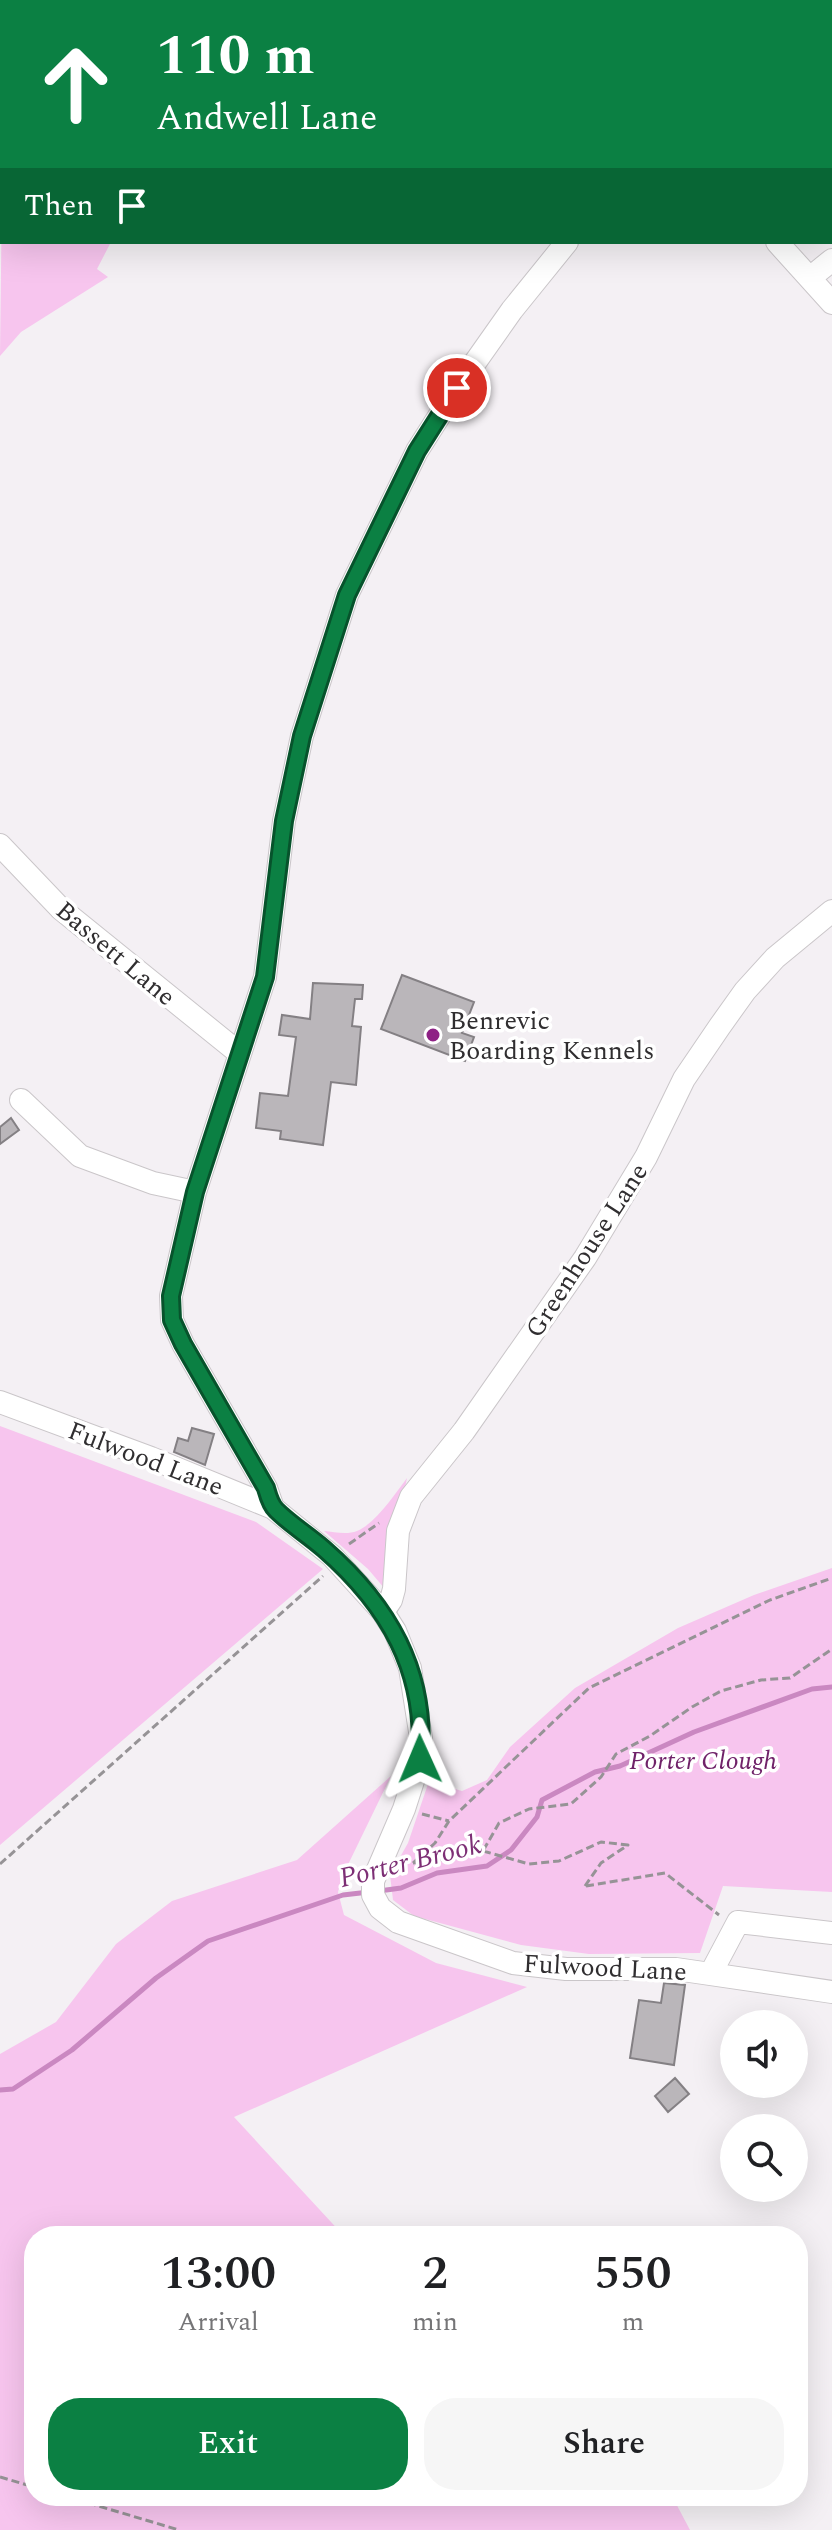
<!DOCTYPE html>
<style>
body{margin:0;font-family:Spectral,serif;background:#f6f6f6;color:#202124;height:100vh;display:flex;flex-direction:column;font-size:30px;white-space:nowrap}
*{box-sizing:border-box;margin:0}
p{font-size:26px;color:#757577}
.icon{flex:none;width:44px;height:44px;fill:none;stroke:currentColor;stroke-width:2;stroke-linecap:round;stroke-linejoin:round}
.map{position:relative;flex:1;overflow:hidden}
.sheet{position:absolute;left:24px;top:2226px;width:784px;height:280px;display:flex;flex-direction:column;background:#fff;border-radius:32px;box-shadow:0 8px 32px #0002}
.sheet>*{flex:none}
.guide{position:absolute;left:0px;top:0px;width:832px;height:244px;box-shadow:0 8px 32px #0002;background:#0b8043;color:#fff;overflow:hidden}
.buttons{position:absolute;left:720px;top:2010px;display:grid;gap:16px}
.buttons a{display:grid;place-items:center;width:88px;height:88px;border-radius:50%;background:#fff;box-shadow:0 8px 32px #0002;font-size:40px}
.pin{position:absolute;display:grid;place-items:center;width:68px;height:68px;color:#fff;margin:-34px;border:4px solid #fff;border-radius:50%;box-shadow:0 2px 8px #0007}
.me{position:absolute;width:88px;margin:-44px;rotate:359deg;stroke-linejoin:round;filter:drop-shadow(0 0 6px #0008)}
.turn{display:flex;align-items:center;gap:28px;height:168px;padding:0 24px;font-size:36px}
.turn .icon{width:104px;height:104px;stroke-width:2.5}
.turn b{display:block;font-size:56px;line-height:68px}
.then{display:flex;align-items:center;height:76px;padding:0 24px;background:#0003;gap:16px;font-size:30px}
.eta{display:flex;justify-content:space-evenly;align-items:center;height:136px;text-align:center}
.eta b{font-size:48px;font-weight:600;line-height:56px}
.button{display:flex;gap:16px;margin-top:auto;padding:16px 24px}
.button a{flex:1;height:92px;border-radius:32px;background:#0b8043;color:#fff;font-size:32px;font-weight:600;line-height:92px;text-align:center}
.button a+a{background:#f6f6f6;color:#202124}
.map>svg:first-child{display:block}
</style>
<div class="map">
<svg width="832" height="2530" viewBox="0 0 832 2530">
<rect width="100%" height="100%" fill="#f4f0f4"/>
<!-- green -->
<path fill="#f7c5ee" d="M 2,187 L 2,242 L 111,242 L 97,269 L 108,277 L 21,332 L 0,356 Z
M 0,1426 L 256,1522 L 323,1569 L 0,1845 Z
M 407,1478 L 385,1589 L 368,1569 L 324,1531 C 334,1532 347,1535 357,1531 C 376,1523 395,1494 407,1478 Z
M 832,1568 L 832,1892 L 723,1886 L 700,1953 L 589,1954 L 521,1945 L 414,1916 L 393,1900 L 390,1875 L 408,1843 L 429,1781 L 462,1791 L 487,1780 L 510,1747 L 575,1688 L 678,1628 L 754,1595 Z
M 391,1776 L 342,1877 L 338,1892 L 344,1915 L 436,1963 L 527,1987 L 234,2117 L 344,2236 L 34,2236 L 34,2496 L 672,2496 L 690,2530 L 0,2530 L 0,2054 L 56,2022 L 116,1944 L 172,1901 L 297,1860 Z"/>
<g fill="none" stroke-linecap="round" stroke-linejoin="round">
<!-- stream -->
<path stroke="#ca88c1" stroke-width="5" d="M 379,1891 L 401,1888 L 437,1873 L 487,1866 L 511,1850 L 537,1817 L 542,1800 L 595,1772 L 620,1766 L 694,1732 L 812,1689 L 832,1687
M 0,2090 L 13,2089 L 72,2050 L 156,1978 L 208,1941 L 343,1895 L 369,1892"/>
</g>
<!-- building -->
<path fill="#bab6ba" stroke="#848084" stroke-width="2" d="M 402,975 L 474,1002 L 462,1033 L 474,1037 L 465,1061 L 381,1029 Z
M 313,983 L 363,985 L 362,999 L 355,999 L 352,1026 L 361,1027 L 356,1085 L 331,1082 L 323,1145 L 280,1139 L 281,1131 L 256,1128 L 260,1093 L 288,1096 L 296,1037 L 279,1035 L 282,1015 L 310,1019 Z
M 11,1118 L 19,1130 L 0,1144 L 0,1127 Z
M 192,1428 L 214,1434 L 205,1465 L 174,1452 L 178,1438 L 188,1441 Z
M 664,1983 L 685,1985 L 674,2065 L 630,2058 L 639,2000 L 661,2003 Z
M 675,2078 L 689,2094 L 668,2112 L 655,2096 Z"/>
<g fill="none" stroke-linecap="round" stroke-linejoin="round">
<!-- minor casing -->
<g stroke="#cac6c9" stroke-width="24">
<path id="minor" d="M 706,2 L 706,0
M 777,242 L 832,303
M 811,277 L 832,260
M 0,845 L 61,909 L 239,1053
M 21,1100 L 80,1156 L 153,1183 L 195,1192
M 0,1402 L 151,1458 L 273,1508 L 332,1556 L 383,1612 L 395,1631 L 410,1668 L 421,1738 L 420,1759 L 404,1809 L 373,1881 L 373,1895 L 380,1908 L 398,1922 L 513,1963 L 566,1969 L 676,1969 L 832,1992
M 273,1508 L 266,1488 L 183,1344 L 172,1320 L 171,1296 L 195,1192 L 265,977 L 284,821 L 302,736 L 347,595 L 417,451 L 457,388 L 512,310 L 567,242
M 383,1612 L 391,1600 L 394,1589 L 398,1531 L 411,1497 L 464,1431 L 585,1258 L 646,1157 L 684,1079 L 720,1026 L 745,991 L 775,958 L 832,911
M 711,1973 L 738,1922 L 832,1933"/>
</g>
<!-- path -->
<path stroke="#969396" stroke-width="3" stroke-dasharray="8 4" stroke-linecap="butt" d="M 349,1544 L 379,1523
M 422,1814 L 449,1821
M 483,1851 L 529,1864 L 559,1861 L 601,1842 L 628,1845 L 601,1863 L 585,1886
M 413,1863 L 435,1843 L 449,1821 L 589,1688 L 770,1600 L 832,1578
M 413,1863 L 457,1858 L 483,1851 L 499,1823 L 529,1809 L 571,1804 L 601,1777 L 616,1754 L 650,1736 L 692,1707 L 721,1691 L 761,1680 L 790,1678 L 832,1649
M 0,1864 L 323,1576
M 586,1886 L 665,1873 L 719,1915
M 0,2477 L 34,2487
M 65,2496 L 179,2530"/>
<!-- minor -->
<use href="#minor" stroke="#fff" stroke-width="22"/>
</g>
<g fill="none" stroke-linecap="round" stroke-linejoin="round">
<!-- route casing -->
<g stroke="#07532c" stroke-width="20">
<path id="route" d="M 420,1759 C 427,1671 388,1605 324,1549 C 308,1535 290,1524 276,1510 C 270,1504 268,1495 266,1488 L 183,1344 L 172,1320 L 171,1296 L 195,1192 L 265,977 L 284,821 L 302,736 L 347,595 L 417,451 L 457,388"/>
</g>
<!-- route -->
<use href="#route" stroke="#0b8043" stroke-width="14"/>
</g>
<!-- markers -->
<circle fill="#8e2185" stroke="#fff" stroke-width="3" cx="433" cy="1035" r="8"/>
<g text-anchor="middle" stroke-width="7" stroke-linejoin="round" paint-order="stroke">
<!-- street labels -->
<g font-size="26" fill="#302e30" stroke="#fff">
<text transform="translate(116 953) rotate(40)" y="9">Bassett Lane</text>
<text transform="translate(586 1250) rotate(-57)" y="9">Greenhouse Lane</text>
<text transform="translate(146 1458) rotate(21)" y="9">Fulwood Lane</text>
<text transform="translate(605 1967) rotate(3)" y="9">Fulwood Lane</text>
</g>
<!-- poi labels -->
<g font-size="26" fill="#302e30" stroke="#fff" text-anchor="start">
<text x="449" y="1029">Benrevic<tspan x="449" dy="30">Boarding Kennels</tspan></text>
</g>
<!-- park labels -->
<g font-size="26" font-style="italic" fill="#702269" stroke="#fff">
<text x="703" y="1769">Porter Clough</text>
</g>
<!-- water labels -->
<g font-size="28" font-style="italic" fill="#7d2f75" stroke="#fff">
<text transform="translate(410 1860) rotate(-14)" y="10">Porter Brook</text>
</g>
</g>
</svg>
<div class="buttons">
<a><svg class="icon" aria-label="sound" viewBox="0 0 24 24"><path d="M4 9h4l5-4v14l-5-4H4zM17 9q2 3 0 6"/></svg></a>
<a><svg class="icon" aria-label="search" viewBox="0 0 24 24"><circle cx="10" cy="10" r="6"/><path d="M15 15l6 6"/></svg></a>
</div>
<div class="pin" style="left:457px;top:388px;background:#d93025"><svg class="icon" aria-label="arrive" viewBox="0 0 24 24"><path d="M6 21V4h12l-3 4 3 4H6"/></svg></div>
<svg class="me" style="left:420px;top:1759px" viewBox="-20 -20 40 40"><path d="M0-17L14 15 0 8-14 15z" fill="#0b8043" stroke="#fff" stroke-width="4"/></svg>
<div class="guide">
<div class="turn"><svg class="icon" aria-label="ahead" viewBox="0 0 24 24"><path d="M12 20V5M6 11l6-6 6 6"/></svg><div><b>110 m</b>Andwell Lane</div></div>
<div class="then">Then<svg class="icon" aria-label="arrive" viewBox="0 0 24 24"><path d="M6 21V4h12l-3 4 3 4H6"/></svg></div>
</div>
<section class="sheet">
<div class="eta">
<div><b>13:00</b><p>Arrival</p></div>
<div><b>2</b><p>min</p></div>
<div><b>550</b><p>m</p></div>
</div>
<div class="button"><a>Exit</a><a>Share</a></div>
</section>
</div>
